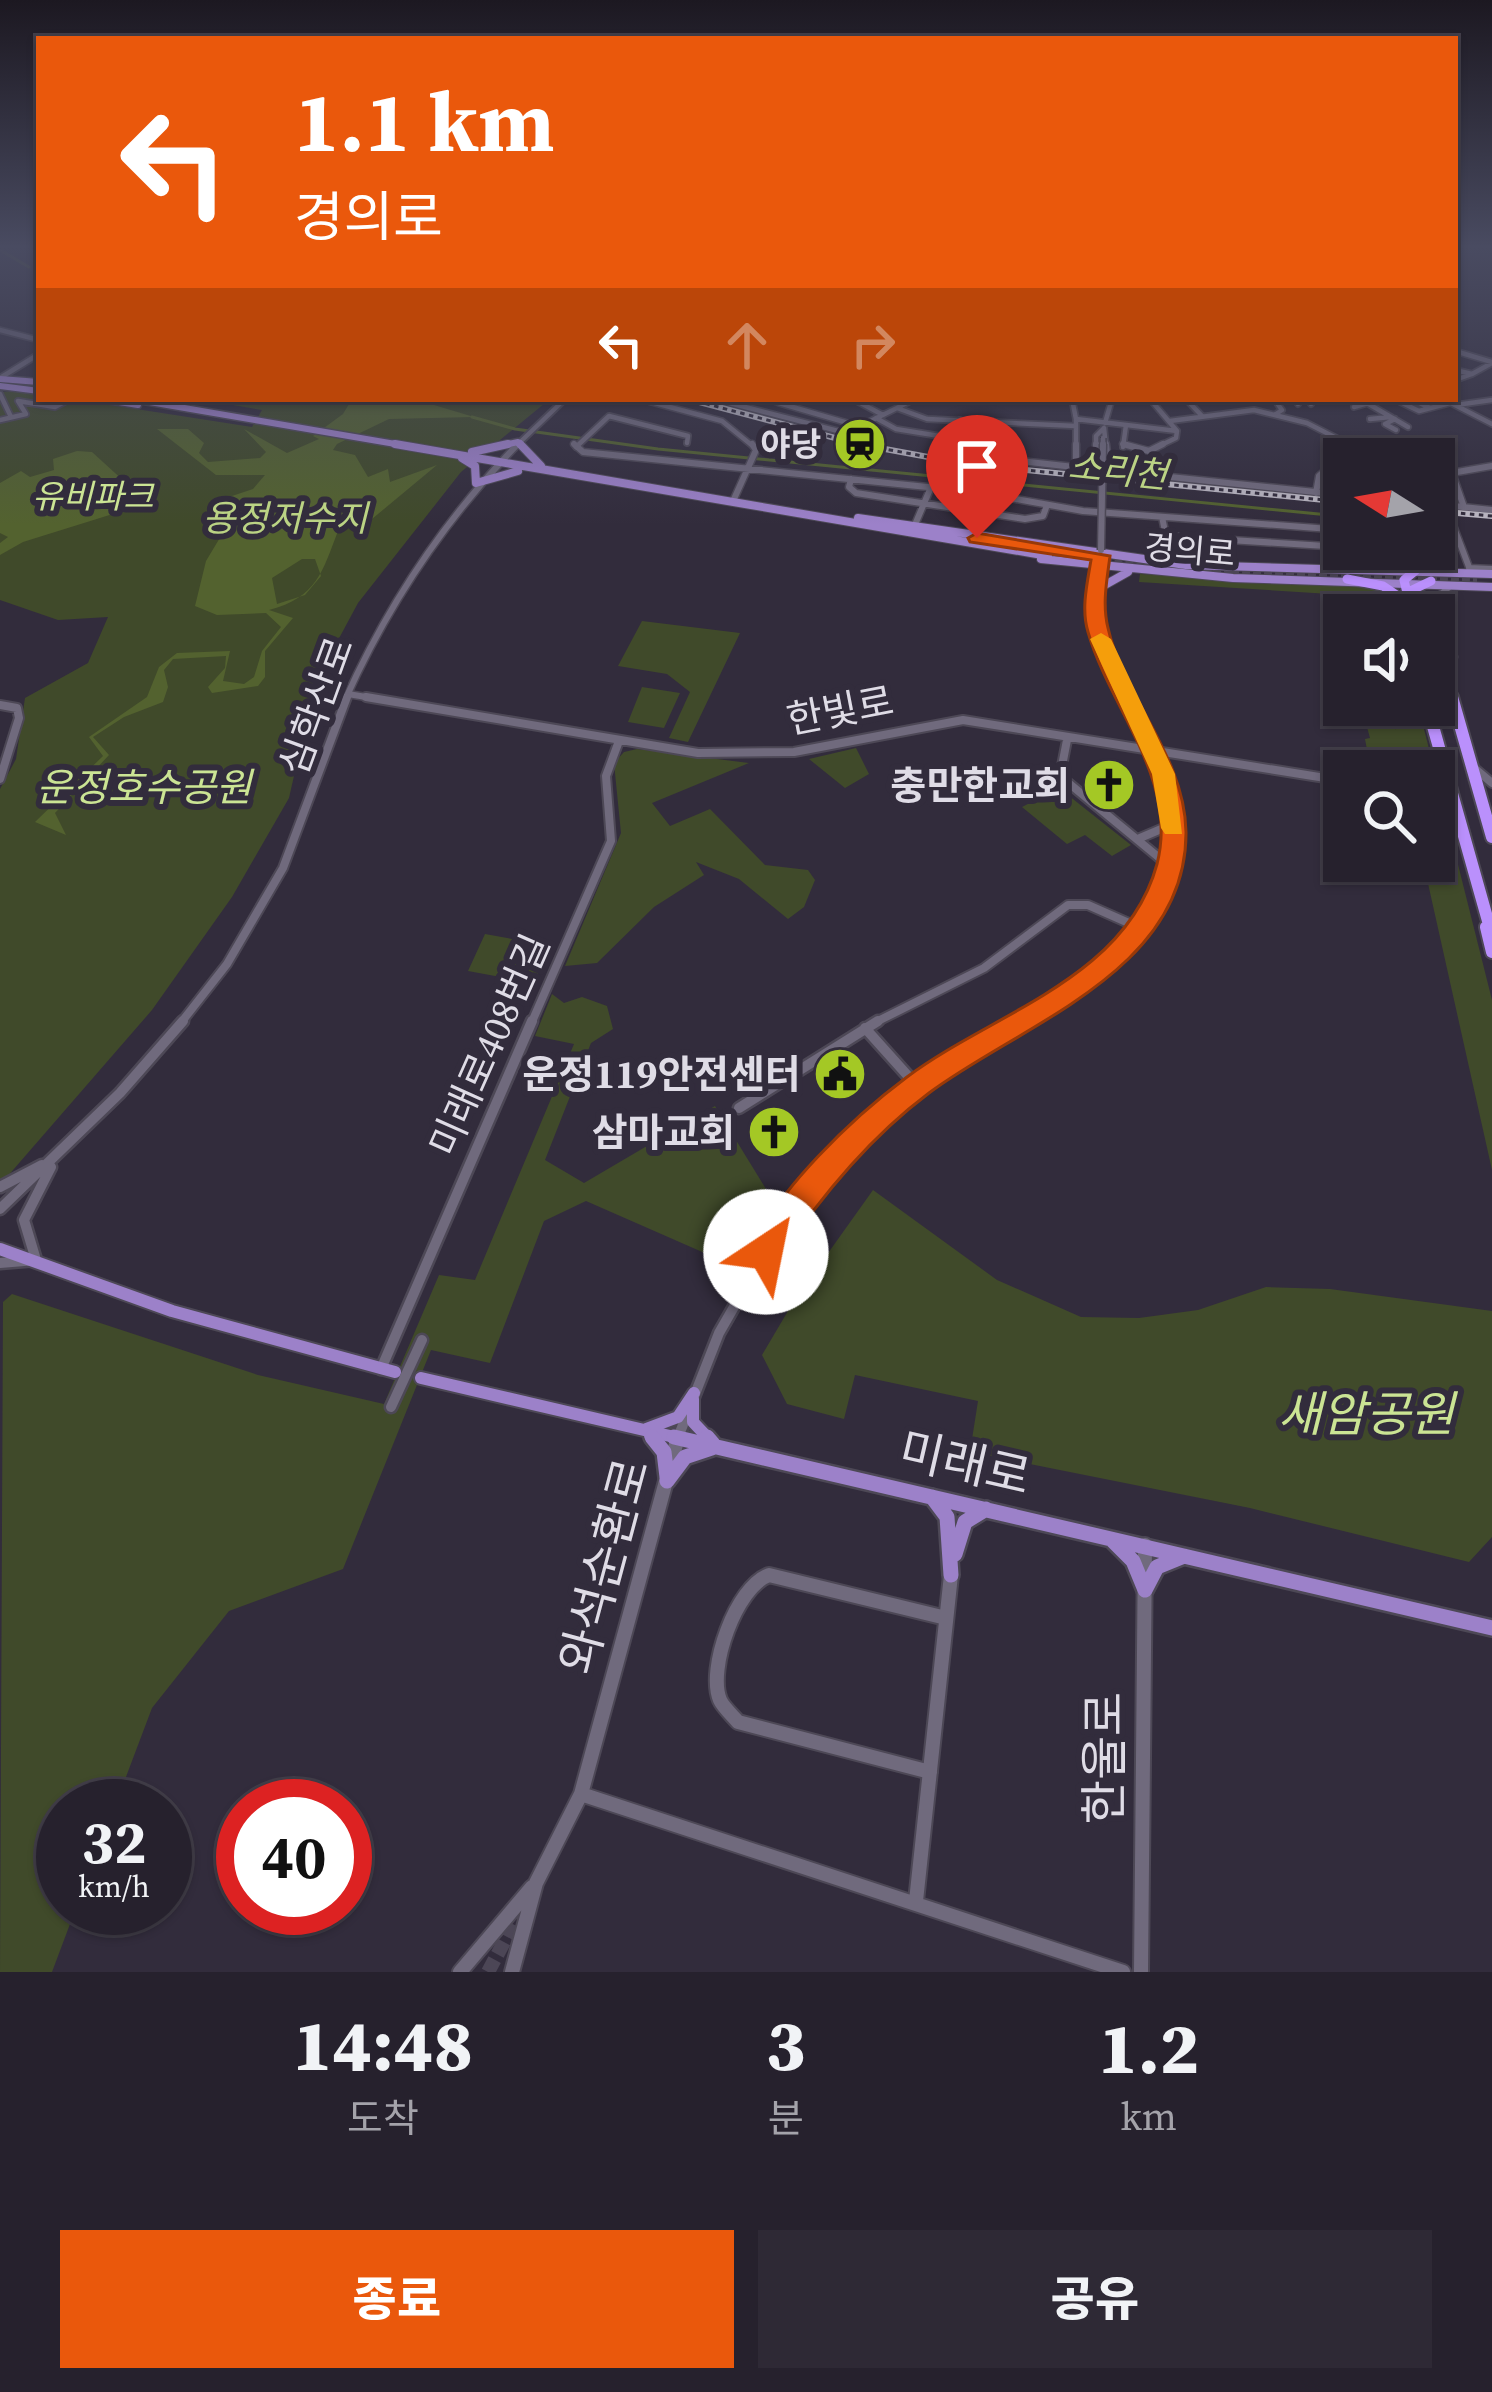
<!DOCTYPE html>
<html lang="ko">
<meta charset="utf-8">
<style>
body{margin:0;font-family:"Source Serif 4","Noto Sans KR",serif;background:#2e2935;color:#f1f3f6;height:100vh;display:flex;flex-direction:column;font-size:45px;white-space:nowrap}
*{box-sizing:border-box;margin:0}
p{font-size:39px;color:#a4a3aa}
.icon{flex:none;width:66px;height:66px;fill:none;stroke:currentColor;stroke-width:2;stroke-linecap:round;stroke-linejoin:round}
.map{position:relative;height:1972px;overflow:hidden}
.side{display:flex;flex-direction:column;background:#26212d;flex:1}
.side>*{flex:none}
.banner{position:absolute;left:36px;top:36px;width:1422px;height:366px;border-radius:0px;box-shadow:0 3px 9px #0004,0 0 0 3px #423e49;background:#ea580c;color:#fff;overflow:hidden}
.needle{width:78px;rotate:281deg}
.fabs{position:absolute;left:1323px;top:438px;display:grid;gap:24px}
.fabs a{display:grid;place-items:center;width:132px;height:132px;border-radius:0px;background:#26212d;box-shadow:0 3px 9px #0004,0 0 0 3px #423e49;font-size:60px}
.speed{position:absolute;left:36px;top:1779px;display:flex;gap:24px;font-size:60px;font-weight:700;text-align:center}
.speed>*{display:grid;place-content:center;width:156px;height:156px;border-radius:50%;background:#26212d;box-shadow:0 3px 9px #0004,0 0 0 3px #423e49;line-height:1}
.speed small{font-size:30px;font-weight:400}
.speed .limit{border:18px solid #d22;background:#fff;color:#111}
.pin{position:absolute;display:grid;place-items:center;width:102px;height:102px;color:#fff;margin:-123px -51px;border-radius:50% 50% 50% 0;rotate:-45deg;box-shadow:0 0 12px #0007}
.pin .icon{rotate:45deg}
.me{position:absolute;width:132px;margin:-66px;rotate:34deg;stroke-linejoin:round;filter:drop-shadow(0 0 9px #0008)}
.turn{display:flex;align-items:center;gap:42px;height:252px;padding:0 60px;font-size:54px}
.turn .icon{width:156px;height:156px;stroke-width:2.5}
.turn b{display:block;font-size:84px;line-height:102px}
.lanes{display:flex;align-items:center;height:114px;padding:0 60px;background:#0003;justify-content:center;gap:60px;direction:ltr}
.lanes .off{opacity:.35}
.eta{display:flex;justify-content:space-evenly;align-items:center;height:204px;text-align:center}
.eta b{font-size:72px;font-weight:800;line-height:84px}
.cta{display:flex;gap:24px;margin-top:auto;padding:24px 60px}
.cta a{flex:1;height:138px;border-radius:0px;background:#ea580c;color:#fff;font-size:48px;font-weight:800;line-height:138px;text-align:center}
.cta a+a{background:#2e2935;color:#f1f3f6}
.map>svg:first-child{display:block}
</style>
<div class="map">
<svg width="1492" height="1972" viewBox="0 0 1492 1972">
<rect width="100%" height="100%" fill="#322c3c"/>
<!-- green -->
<path fill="#404a2a" d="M 15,391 L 39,394 L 39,399 L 72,399 L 252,427 L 262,410 L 198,399 L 550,399 L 461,472 L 358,603 L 315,683 L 289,798 L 232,897 L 152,1010 L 0,1185 L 0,789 L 16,759 L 25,698 L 88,663 L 108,617 L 58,620 L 0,600 L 0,392 Z
M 1140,574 L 1374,585 L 1389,595 L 1396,615 L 1369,615 L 1367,605 L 1346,595 L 1139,582 Z
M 642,621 L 740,633 L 688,742 L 669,738 L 690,692 L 667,674 L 618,666 Z
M 642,687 L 680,693 L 664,728 L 628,722 Z
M 1391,705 L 1418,705 L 1492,1000 L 1492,1170 L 1423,861 L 1434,861 L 1434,771 L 1371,771 L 1365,739 L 1370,738 L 1367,727 L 1374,727 L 1370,709 L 1390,712 L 1396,730 Z
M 856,748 L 869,774 L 845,788 L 809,759 Z
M 637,749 L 749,763 L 652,803 L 670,826 L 710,809 L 765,865 L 808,870 L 815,880 L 804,907 L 788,919 L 739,879 L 696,862 L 704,875 L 654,907 L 597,963 L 565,966 L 621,833 L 614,763 L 624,752 Z
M 1059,788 L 1131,845 L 1112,856 L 1085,835 L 1067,844 L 1022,807 Z
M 485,934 L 550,946 L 534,983 L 468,971 Z
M 552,994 L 564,1003 L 582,997 L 607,1006 L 613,1029 L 591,1043 L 545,1160 L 584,1183 L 715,1106 L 766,1189 L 737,1238 L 811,1277 L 873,1190 L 997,1280 L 1081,1317 L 1139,1318 L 1198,1310 L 1266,1287 L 1330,1289 L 1492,1311 L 1492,1537 L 1469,1562 L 1250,1508 L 970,1452 L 978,1401 L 855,1375 L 844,1419 L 787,1404 L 762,1355 L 798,1294 L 586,1201 L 544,1221 L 490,1363 L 431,1350 L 343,1569 L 229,1611 L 152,1708 L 115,1806 L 63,1806 L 63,1908 L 76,1908 L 52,1972 L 0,1972 L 3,1302 L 12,1294 L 258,1375 L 384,1404 L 439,1275 L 475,1280 L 574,1044 L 535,1036 Z"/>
<!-- water -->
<path fill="#53622f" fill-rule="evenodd" d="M 352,399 L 414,399 L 474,417 L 389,419 L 337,444 L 333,450 L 355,455 L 368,477 L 388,469 L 390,482 L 437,465 L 372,519 L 338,531 C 323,570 317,598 269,610 L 293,618 L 265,651 L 265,677 L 258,686 L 212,693 L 208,687 L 225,668 L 226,656 L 173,659 L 164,670 L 168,687 L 163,702 L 124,717 L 93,737 L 109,755 L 55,813 L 66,835 L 35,822 L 103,756 L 89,737 L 147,697 L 159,667 L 177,653 L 230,651 L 223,681 L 244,684 L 254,677 L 262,651 L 281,627 L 266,613 L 217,615 L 195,606 L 206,561 L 233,516 L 229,497 L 253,489 L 265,475 L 216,475 L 157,429 L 188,429 L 204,443 L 199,453 L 208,462 L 260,458 L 266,452 L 244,429 L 287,453 L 319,439 L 313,436 L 343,414 ZM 302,559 L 315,559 L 321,576 L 305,595 L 277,604 L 272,578 Z
M 77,451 L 92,452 L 148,503 L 23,542 L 0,555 L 0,543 L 8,537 L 0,533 L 0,483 L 21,471 L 30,477 L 54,470 L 53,459 Z"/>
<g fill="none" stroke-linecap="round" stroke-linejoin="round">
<!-- stream -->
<path stroke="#53622f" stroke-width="3" d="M 0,250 L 29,267
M 472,417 L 515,429 L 658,449 L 1339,516"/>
<!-- minor-tunnel -->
<path stroke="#4c4656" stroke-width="14" stroke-dasharray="14 6" stroke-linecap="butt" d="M 488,1972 L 525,1903"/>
<!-- major-tunnel-far1 -->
<path stroke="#4c4656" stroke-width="6" stroke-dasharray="6 3" stroke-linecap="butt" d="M 0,382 L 39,387"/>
<!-- major-tunnel -->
<path stroke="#4c4656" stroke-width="8" stroke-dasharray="8 3" stroke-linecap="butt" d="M 1049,553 L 1237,572
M 1231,574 L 1477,582"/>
<!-- minor-far4 casing -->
<g stroke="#4d4856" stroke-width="8">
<path id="minor-far4" d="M 0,330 L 39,340
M 1455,351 L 1492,362
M 1455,370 L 1472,374 L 1492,363
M 0,378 L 39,354
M 1455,380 L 1472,374
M 0,394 L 11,417
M 640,399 L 722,421 L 754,447
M 714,399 L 846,433 L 897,408 L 927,419 L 1076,426 L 1076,419 L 1177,431 L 1150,399
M 766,399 L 778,402
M 853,399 L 883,415
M 1072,399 L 1076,419
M 1186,399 L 1202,416
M 1274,399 L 1282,410 L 1276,414
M 1295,399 L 1298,404
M 1308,399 L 1311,404
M 1394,399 L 1419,411 L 1450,403
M 1411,399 L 1430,408
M 1449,402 L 1492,424
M 779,403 L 858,426
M 1367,403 L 1408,427
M 1456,405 L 1492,400
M 1354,407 L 1382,399
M 897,408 L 914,399
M 876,418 L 896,429 L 952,438
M 1370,419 L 1391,417
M 1395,419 L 1385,424 L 1396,430
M 0,420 L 26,414 L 18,401 L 55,407 L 70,399
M 1170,421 L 1254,410 L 1307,423 L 1354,447
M 1105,423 L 1112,399
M 1076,426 L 1076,447
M 1104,428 L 1106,447
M 515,447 L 565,399
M 576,447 L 609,416 L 688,436 L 687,443
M 952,447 L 960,420
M 1096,447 L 1096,436 L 1104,428
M 1123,447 L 1126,425
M 1157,447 L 1176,438 L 1177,431"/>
</g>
<!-- minor-far3 casing -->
<g stroke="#4d4856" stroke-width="9">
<path id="minor-far3" d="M 574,444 L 583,452 L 977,492 L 1083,511 L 1344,530
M 952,444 L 958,454 L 1083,468
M 1076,444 L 1076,460
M 1096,444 L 1096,467
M 1106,444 L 1109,471
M 1123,444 L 1149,451 L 1163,444
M 1096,464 L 1083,468 L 1344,495
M 1452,473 L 1464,507
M 1434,476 L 1492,466
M 851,479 L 849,487 L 856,493 L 1025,519 L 1043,516 L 1047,505
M 1316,493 L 1319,476 L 1355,444
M 734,499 L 756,450 L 752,444
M 1434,504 L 1492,510
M 1162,517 L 1166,536 L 1326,546 L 1331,544 L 1331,529
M 1451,520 L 1469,567
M 914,527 L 931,487
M 1101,550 L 1098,633 L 1130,700
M 1469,568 L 1492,569
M 1450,586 L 1437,598 L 1454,657
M 348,694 L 384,700
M 345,700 C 388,604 444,520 518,444"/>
</g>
<!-- minor-far2 casing -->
<g stroke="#4d4856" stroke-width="12">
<path id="minor-far2" d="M 366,697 L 698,753 L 794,752 L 963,720 L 1344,781
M 0,705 L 17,708 L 19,718 L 0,779
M 1067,740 L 1060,776 L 1168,865
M 1473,767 L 1492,783
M 1140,838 L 1173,824
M 180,1024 L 227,964 L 283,868 L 347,697
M 531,1024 L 611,841 L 606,776 L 619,741
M 872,1024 L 984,968 L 1068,905 L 1088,905 L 1140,928
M 1011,1024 C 1162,936 1218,866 1128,697"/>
</g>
<!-- minor-far1 casing -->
<g stroke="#4d4856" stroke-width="15">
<path id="minor-far1" d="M 865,1028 L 917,1086
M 739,1108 L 878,1021
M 0,1187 L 42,1165
M 0,1209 L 120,1093 L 183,1021
M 766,1252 C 834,1154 914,1081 1016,1021
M 0,1263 L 36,1260 L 24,1220 L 51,1167
M 381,1369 L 532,1021
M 391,1407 L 422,1340
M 677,1440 L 719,1333 L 754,1272"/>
</g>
<!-- minor casing -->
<g stroke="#4d4856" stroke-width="18">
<path id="minor" d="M 930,1772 L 738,1722 C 733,1716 723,1707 720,1700 C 707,1669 736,1587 769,1575 L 946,1618
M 581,1794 L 1123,1972
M 916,1901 L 951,1575
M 460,1972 L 532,1887
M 512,1972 L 536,1883 L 581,1794 L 678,1437
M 1141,1972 L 1145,1545"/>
</g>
<!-- major-far3 casing -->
<g stroke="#4d4856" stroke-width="9">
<path id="major-far3" d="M 0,379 L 39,382
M 0,386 L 39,391
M 100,399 L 138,405
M 132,399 L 413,447
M 494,447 L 518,442 L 523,447"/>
</g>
<!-- major-far2 casing -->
<g stroke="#4d4856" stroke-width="10">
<path id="major-far2" d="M 395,444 L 1048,556
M 520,444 L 541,466
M 472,452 L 508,444
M 462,458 L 475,466 L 476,483 L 518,471
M 858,518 L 1186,565 L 1492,574
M 1411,555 L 1433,568
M 1041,559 L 1233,578 L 1492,587
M 1369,568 L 1380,564 L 1383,551
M 1096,590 L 1128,572"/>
</g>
<!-- major-far1 casing -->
<g stroke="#4d4856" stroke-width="16">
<path id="major-far1" d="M 0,1249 L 172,1311 L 395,1372
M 421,1378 L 687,1440
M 693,1399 L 693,1422 L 710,1440
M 646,1429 L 678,1417 L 694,1393
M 650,1435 L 654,1440"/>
</g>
<!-- major casing -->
<g stroke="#4d4856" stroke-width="20">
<path id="major" d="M 652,1437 L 664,1452 L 667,1477
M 674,1437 L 1492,1628
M 707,1437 L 713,1444
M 667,1481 L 685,1457 L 712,1448
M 932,1497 L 947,1517 L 951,1575
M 1112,1540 L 1133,1561 L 1145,1590
M 955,1554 L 965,1522 L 986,1509
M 1145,1590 L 1157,1567 L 1184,1556"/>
</g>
<!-- highway-far1 casing -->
<g stroke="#4d4856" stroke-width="12">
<path id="highway-far1" d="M 1347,579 L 1383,586 L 1398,596
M 1406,593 L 1431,581
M 1412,615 L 1404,580 L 1415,571
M 1434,658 L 1445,671 L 1453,700"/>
</g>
<!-- highway casing -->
<g stroke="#4d4856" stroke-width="16">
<path id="highway" d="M 1452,697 L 1492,837
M 1427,705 L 1492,935
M 1486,927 L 1492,952"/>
</g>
<!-- minor-far4 -->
<use href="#minor-far4" stroke="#706a7d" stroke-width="4.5"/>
<!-- minor-far3 -->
<use href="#minor-far3" stroke="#706a7d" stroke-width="6"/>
<!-- minor-far2 -->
<use href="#minor-far2" stroke="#706a7d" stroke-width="8"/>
<!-- minor-far1 -->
<use href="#minor-far1" stroke="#706a7d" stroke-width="10"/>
<!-- minor -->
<use href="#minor" stroke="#706a7d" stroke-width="14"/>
<!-- major-far3 -->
<use href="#major-far3" stroke="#9c81c9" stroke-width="6"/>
<!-- major-far2 -->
<use href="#major-far2" stroke="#9c81c9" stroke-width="8"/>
<!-- major-far1 -->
<use href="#major-far1" stroke="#9c81c9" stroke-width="12"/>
<!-- major -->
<use href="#major" stroke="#9c81c9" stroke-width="15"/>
<!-- highway-far1 -->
<use href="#highway-far1" stroke="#ba90fc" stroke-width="9"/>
<!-- highway -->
<use href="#highway" stroke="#ba90fc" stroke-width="12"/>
<!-- rail casing -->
<g stroke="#bbb7c2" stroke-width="6">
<path id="rail" d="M 688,399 L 858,444 L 966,464 L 1344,502
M 1434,511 L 1492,516"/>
</g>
<!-- rail -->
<use href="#rail" stroke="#322c3c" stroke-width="3" stroke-dasharray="4.5" stroke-linecap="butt"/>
<!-- minor-bridge-far1 casing -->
<g stroke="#4d4856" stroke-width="8" stroke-linecap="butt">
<path id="minor-bridge-far1" d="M 1103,447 L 1103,438"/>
</g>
<!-- minor-bridge casing -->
<g stroke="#4d4856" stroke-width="9" stroke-linecap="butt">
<path id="minor-bridge" d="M 1101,550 L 1103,444"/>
</g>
<!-- minor-bridge-far1 -->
<use href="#minor-bridge-far1" stroke="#706a7d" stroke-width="4.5"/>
<!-- minor-bridge -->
<use href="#minor-bridge" stroke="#706a7d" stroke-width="6"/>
</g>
<!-- sky -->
<linearGradient id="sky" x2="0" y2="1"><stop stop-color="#1c1821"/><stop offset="0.47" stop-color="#494b61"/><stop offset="1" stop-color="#494b61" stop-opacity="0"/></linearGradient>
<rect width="1492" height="525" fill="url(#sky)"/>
<!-- route -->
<path fill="#ea580c" stroke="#983908" stroke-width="3" d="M 977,533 L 1110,556 C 1107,580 1102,604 1108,628 C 1124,699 1185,756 1186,832 C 1187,972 1021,1024 929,1093 C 869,1138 818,1200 777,1262 L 766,1267 L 754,1262 L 749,1252 C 778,1189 852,1118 907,1077 C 992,1013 1126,979 1157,864 C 1179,779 1110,709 1088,632 C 1081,609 1087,584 1091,560 L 970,542 L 968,538 Z"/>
<!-- slow -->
<path fill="#f59e0b" d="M 1101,633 L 1111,639 L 1175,774 L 1182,834 L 1165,834 L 1161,828 L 1152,774 L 1090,639 Z"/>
<!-- icons -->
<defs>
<g id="station-disc" transform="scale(2.7)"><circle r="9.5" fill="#a4c825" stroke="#322c3c"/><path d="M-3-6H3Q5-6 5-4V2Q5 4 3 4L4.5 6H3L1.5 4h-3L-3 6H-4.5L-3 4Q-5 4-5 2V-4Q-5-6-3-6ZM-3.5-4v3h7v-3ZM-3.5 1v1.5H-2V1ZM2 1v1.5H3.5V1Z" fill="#111"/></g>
<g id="church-disc" transform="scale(2.7)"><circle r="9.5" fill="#a4c825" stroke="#322c3c"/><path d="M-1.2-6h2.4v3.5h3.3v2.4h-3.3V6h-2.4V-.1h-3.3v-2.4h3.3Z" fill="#111"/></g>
<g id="civic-disc" transform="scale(2.7)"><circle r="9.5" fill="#a4c825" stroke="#322c3c"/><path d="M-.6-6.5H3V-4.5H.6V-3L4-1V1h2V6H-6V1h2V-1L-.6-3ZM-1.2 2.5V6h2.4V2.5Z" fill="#111"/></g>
</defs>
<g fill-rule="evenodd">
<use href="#station-disc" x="860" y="444"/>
<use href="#church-disc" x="1109" y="785"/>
<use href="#civic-disc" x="840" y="1074"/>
<use href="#church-disc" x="774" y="1132"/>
</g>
<g text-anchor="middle" stroke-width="12" stroke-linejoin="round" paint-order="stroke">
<!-- far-poi labels -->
<g font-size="33" font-weight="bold" fill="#dfdce6" stroke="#322c3c" text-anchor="end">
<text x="821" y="456">야당</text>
</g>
<!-- far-park labels -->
<g font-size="33" font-style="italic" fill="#cbe494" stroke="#322c3c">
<text x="93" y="508">유비파크</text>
</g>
<!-- far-street labels -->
<g font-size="33" fill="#dfdce6" stroke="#322c3c">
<text transform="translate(1190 550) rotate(5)" y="12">경의로</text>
</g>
<!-- far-water labels -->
<g font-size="36" font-style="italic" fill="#bbd384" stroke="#322c3c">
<text transform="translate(1118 470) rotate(6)" y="13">소리천</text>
<text x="285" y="531">용정저수지</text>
</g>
<!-- street labels -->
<g font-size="39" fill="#dfdce6" stroke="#322c3c">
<text transform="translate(316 706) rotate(-70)" y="14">심학산로</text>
<text transform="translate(840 710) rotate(-11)" y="14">한빛로</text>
<text transform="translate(489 1045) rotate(-66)" y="14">미래로408번길</text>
</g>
<!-- poi labels -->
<g font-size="39" font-weight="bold" fill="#dfdce6" stroke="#322c3c" text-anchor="end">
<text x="1070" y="799">충만한교회</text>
<text x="801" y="1088">운정119안전센터</text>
<text x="735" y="1146">삼마교회</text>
</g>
<!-- park labels -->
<g font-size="39" font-style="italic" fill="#cbe494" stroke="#322c3c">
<text x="144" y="801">운정호수공원</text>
</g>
<!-- near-park labels -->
<g font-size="48" font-style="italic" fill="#cbe494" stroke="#322c3c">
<text x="1366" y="1431">새암공원</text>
</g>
<!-- near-street labels -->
<g font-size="48" fill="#dfdce6" stroke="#322c3c">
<text transform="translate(965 1463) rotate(13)" y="17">미래로</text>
<text transform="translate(604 1566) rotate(-75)" y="17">와석순환로</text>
<text transform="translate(1104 1758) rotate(-90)" y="17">한울로</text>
</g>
</g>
</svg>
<div class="fabs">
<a><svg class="needle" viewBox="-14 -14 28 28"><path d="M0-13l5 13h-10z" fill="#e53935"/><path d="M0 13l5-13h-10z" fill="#a4a3aa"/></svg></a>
<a><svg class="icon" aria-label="sound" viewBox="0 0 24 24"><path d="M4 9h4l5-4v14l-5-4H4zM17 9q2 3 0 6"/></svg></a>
<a><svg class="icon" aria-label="search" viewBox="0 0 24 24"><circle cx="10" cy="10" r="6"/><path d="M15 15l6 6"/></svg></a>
</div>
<div class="speed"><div>32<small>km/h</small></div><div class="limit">40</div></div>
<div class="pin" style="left:977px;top:538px;background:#d93025"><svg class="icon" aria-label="arrive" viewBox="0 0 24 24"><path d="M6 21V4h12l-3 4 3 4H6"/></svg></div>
<svg class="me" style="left:766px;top:1252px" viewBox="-20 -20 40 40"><circle r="19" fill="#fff"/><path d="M0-13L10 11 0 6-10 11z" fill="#ea580c"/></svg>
<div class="banner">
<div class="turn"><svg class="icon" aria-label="left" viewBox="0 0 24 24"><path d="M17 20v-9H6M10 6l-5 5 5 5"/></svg><div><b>1.1 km</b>경의로</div></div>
<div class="lanes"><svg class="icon" aria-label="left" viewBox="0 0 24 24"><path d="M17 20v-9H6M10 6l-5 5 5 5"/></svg><svg class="icon off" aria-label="ahead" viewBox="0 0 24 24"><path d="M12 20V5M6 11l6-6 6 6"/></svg><svg class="icon off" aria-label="right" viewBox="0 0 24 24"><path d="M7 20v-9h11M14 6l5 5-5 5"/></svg></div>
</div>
</div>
<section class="side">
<div class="eta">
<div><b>14:48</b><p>도착</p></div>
<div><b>3</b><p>분</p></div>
<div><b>1.2</b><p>km</p></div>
</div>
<div class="cta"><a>종료</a><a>공유</a></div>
</section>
